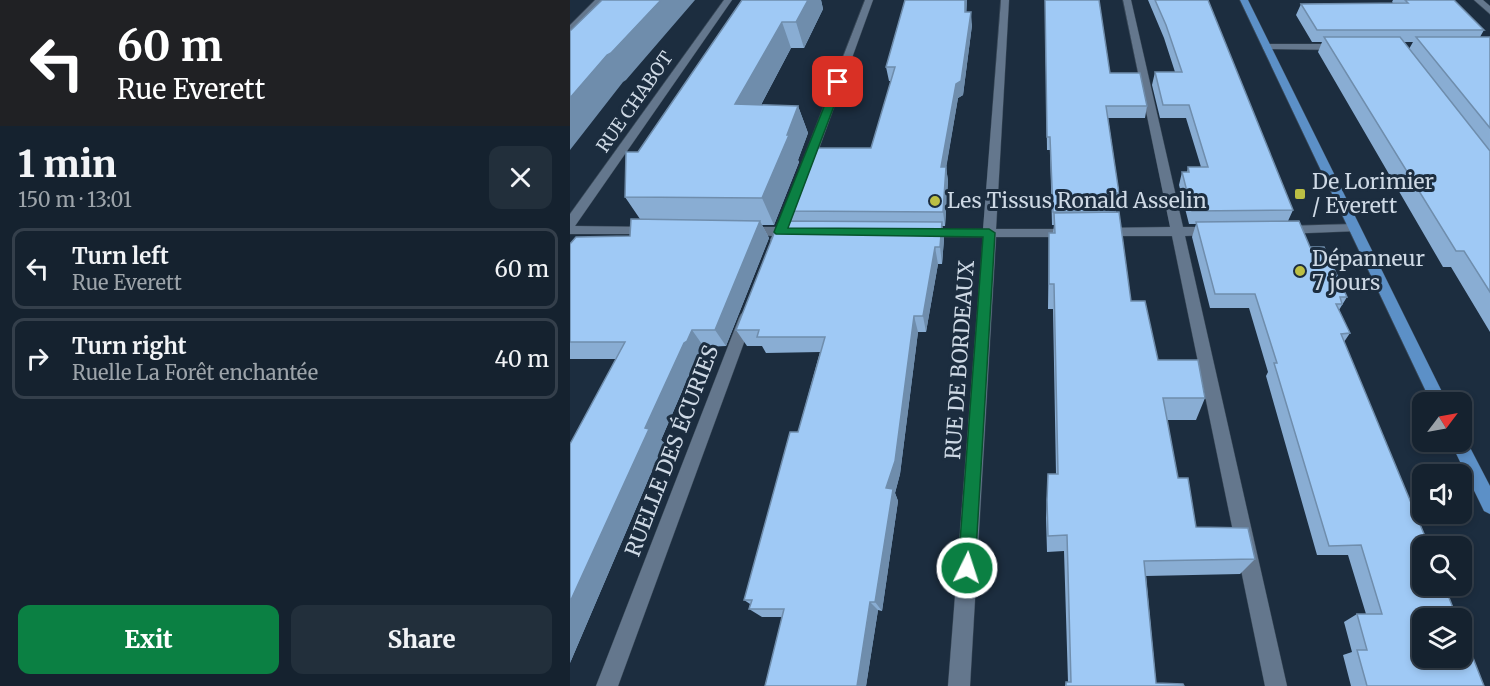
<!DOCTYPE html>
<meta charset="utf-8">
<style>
body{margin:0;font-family:Merriweather,serif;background:#222f3b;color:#f1f3f6;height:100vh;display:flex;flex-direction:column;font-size:22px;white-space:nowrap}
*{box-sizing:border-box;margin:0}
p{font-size:20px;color:#9da4aa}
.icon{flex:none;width:33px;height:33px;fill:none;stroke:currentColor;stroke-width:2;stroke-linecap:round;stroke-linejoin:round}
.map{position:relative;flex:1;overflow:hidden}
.details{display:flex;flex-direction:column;background:#15222f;width:570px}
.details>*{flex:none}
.top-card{background:#202124;color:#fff;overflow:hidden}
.needle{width:39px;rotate:58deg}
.tools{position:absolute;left:842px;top:392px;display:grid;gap:12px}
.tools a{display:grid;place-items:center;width:60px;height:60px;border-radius:12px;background:#15222f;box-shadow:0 3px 9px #0003,0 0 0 2px #343f4b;font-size:30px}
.pin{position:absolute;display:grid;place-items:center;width:51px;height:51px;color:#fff;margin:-26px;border-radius:12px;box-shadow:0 3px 9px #0006}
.me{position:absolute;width:66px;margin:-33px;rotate:4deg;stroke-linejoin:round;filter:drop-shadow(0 0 4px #0008)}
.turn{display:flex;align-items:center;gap:21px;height:126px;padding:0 18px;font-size:27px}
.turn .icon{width:78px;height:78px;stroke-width:2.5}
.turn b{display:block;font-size:42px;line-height:51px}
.round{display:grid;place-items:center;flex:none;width:63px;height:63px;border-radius:12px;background:#222f3b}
.summary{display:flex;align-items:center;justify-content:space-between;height:102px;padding:0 18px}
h1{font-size:36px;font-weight:800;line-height:45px}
.button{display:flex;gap:12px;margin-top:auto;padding:12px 18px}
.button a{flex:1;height:69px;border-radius:12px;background:#0b8043;color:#fff;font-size:24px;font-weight:800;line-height:69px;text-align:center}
.button a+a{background:#222f3b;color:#f1f3f6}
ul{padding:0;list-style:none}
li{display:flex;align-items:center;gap:18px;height:81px;margin:0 12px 9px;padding:0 6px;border:3px solid #343f4b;border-radius:12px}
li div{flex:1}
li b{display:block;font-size:22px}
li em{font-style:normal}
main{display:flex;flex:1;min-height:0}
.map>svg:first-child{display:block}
</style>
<main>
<section class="details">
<div class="top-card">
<div class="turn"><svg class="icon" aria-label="left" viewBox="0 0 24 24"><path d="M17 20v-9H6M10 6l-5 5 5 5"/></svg><div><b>60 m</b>Rue Everett</div></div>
</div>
<div class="summary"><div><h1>1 min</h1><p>150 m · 13:01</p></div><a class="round"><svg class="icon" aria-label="close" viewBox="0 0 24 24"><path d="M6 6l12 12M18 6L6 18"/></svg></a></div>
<ul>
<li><svg class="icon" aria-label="left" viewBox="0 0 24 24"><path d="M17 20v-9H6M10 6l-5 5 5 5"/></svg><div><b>Turn left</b><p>Rue Everett</p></div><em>60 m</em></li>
<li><svg class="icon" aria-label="right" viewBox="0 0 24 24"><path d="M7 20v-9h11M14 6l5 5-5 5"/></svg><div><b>Turn right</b><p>Ruelle La Forêt enchantée</p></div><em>40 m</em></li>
</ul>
<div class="button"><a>Exit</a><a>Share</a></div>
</section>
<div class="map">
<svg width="920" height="686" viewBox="0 0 920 686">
<rect width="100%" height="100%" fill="#1c2d3f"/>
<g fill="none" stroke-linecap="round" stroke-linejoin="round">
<!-- minor casing -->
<g stroke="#394857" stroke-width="1">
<path id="minor" d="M 25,0 L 34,0 L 0,33 L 0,25 Z
M 154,0 L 162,0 L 5,226 L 81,227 L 86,228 L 87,231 L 86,234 L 0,234 L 0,214 Z
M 295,0 L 303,0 L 242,168 L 240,171 L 232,171 L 230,168 Z
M 431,0 L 439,0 L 426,229 L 501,229 L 507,233 L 501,237 L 426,237 L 400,686 L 378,686 L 413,237 L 354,237 L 348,233 L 354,229 L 413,229 Z
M 553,0 L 561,0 L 613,227 L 642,227 L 648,231 L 642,235 L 615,236 L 717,686 L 695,686 L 602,236 L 531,236 L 525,232 L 531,228 L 600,227 Z
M 904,0 L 913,0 L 920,6 L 920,14 Z
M 696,44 L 770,44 L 775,47 L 770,50 L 693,49 L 693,45 Z
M 225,192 L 231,196 L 219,227 L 230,229 L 231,232 L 230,235 L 215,236 L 212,243 L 207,245 L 200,240 L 202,236 L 172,234 L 171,231 L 177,227 L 206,227 L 219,196 Z
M 783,224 L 789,228 L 788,231 L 714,234 L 708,230 L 714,226 Z
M 176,312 L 181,314 L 183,318 L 48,686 L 26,686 L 169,318 L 171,314 Z"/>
</g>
<!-- major casing -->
<g stroke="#394857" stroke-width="1">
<path id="major" d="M 670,0 L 678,0 L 877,402 L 861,402 Z
M 891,435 L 894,436 L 920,486 L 920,514 L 914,511 L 880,441 L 891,441 Z"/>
</g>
<!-- path -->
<path stroke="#556474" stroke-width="3" stroke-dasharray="2 2" stroke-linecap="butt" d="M 811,209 L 815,209
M 836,256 L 841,256"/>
<!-- minor -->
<use href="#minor" fill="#64778d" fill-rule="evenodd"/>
<!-- major -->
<use href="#major" fill="#5c90c7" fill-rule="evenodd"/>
</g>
<!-- wall -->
<path fill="#89add3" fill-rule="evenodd" d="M 172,0 L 251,0 L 253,9 L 234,48 L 221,48 L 191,105 L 228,106 L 238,133 L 228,160 L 229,162 L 204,225 L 192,225 L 199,238 L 156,346 L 134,347 L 130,357 L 126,359 L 91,440 L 94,443 L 0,663 L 46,359 L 0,359 L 0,244 L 60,236 L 70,219 L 55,197 L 68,152 Z
M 335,0 L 397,0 L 396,12 L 402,25 L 393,95 L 388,98 L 376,167 L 378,181 L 375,226 L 372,226 L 374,239 L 372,264 L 368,264 L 356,332 L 348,332 L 330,474 L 325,493 L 328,501 L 312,611 L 308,610 L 296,686 L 195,686 L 212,617 L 192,617 L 179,609 L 180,604 L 174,600 L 228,432 L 250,352 L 196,353 L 192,346 L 177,346 L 166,330 L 221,222 L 216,211 L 301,148 L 321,81 L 319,81 L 316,67 Z
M 475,0 L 540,73 L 577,106 L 575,118 L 538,118 L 549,193 L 547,206 L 545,206 L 561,301 L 588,360 L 635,398 L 626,420 L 597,420 L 608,478 L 626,527 L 685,559 L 670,574 L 576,576 L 586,683 L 614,686 L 495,686 L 496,682 L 498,682 L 494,551 L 477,552 L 476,518 L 478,474 L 486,474 L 483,309 L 478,309 L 479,233 L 483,233 L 484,225 L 482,225 L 480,150 L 477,150 Z
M 578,0 L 638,0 L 723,210 L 718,221 L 740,247 L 777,297 L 769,310 L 780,333 L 774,342 L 914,686 L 781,686 L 773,655 L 782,652 L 774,622 L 787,614 L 796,614 L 778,555 L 747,555 L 696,376 L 698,372 L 679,308 L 640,308 L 622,237 L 626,224 L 619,224 L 609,185 L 612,172 L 617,172 L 618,167 L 631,167 L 616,118 L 590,118 L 582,85 L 585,72 L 605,72 L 594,38 Z
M 823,0 L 884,0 L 914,30 L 910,37 L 920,37 L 920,332 L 881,267 L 873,267 L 748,52 L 752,42 L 742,42 L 726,15 L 731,4 L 823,3 L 822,2 ZM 834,42 L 843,42 L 839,49 Z"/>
<!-- shaded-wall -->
<path fill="#6f8dac" d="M 91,0 L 125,0 L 56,80 L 53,82 L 0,150 L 0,98 L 37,55 Z
M 235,0 L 251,0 L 253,9 L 234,48 L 226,22 Z
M 395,0 L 397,0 L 396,25 L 395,12 Z
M 401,12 L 402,25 L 393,95 L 388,98 L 374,181 L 371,167 L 386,84 Z
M 212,22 L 221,48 L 177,131 L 165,104 Z
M 228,106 L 238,133 L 228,160 L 229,162 L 204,225 L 192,198 Z
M 376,167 L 378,181 L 375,226 L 373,212 Z
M 190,221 L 199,238 L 156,346 L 145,330 Z
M 372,222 L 374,239 L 372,264 L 370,247 Z
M 365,247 L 368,264 L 356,332 L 353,316 Z
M 344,316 L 348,332 L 330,474 L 325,493 L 328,501 L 312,611 L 305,602 L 316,488 Z
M 122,330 L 134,347 L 130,357 L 126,359 L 91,440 L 94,443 L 0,663 L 0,602 L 75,428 L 114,343 Z
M 300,602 L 308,610 L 296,686 L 287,686 Z"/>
<!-- building -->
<path fill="#9fc9f5" stroke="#6f8dac" stroke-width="1.5" d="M 32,0 L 91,0 L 41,53 L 37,55 L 0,98 L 0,31 Z
M 172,0 L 238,0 L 226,22 L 212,22 L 165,104 L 228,106 L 217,135 L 219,135 L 192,198 L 55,197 L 56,152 L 68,152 Z
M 335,0 L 395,0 L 395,12 L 401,12 L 391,81 L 386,84 L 371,167 L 376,167 L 373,212 L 216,211 L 240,148 L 301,148 L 325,67 L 316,67 Z
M 475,0 L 529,0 L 540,73 L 570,73 L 577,106 L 536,106 L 549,193 L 543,193 L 545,212 L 483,212 L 480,137 L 477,137 Z
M 585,0 L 638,0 L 723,210 L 622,211 L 612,172 L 619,172 L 618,167 L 638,167 L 619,105 L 593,105 L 585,72 L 612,72 L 596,25 Z
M 835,0 L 884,0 L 914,30 L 747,30 L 731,4 L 838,3 Z
M 754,37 L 830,37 L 920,151 L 920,292 L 894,251 L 886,251 Z
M 846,37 L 920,37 L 920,128 Z
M 549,212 L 561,301 L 575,301 L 588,360 L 628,360 L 635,398 L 593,398 L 608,478 L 618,478 L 626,527 L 678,528 L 685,559 L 574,561 L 586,683 L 613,684 L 614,686 L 496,686 L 496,682 L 501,682 L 497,535 L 478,536 L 477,500 L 478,474 L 488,474 L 484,284 L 479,284 L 479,233 L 485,233 L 484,213 Z
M 61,219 L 190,221 L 145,330 L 122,330 L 117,341 L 114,343 L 75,428 L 79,429 L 0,602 L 0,444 L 55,342 L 0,342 L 0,244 L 6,237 L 60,236 Z
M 209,221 L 372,222 L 370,247 L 365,247 L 353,316 L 344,316 L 325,461 L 316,488 L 323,489 L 305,602 L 300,602 L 287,686 L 195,686 L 214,609 L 179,609 L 182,600 L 174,600 L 220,432 L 228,432 L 255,337 L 187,337 L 189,330 L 166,330 Z
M 729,221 L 740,247 L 754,247 L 777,297 L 770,297 L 772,304 L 766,304 L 780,333 L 771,334 L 859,546 L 852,546 L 852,585 L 874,585 L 887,618 L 852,618 L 852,657 L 891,657 L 891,627 L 914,686 L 797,686 L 787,650 L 797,650 L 787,614 L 812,614 L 791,545 L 759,546 L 704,363 L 707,363 L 685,294 L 645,294 L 626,222 Z"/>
<!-- route -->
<path fill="#0b8043" stroke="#07532c" stroke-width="1.5" d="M 268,79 L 273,82 L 218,228 L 419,229 L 425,233 L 405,568 L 403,575 L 397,577 L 390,575 L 388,568 L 413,237 L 206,234 L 204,232 L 264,82 Z"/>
<!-- markers -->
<g fill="#bcbf44" stroke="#1c2d3f" stroke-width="2">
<rect x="724" y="188" width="12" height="12" rx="3"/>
<circle cx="365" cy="201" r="6"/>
<circle cx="730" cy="271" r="6"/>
</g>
<g text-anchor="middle" stroke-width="6" stroke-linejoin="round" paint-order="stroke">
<!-- far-street labels -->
<g font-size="18" fill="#ced9e5" stroke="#1c2d3f">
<text transform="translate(65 102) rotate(-55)" y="6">RUE CHABOT</text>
</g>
<!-- poi labels -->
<g font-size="21" fill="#ced9e5" stroke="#1c2d3f" text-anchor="start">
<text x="742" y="189">De Lorimier<tspan x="742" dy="24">/ Everett</tspan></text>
<text x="377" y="208">Les Tissus Ronald Asselin</text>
<text x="742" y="266">Dépanneur<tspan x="742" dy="24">7 jours</tspan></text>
</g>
<!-- street labels -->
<g font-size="21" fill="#ced9e5" stroke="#1c2d3f">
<text transform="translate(390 360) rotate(-86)" y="7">RUE DE BORDEAUX</text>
<text transform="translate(102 451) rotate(-69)" y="7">RUELLE DES ÉCURIES</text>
</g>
</g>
</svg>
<div class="tools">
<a><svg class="needle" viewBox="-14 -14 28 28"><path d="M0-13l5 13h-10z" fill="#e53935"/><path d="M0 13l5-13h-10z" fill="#9da4aa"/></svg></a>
<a><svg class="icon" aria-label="sound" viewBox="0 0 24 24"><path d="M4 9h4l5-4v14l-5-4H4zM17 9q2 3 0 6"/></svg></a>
<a><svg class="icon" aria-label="search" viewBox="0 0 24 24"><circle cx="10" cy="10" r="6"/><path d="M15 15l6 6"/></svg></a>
<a><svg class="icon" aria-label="layers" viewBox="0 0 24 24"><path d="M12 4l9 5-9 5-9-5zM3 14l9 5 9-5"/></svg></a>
</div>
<div class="pin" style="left:268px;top:82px;background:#d93025"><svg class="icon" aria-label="arrive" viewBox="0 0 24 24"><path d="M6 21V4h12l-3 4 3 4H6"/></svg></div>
<svg class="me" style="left:397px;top:568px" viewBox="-20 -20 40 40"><circle r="17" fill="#0b8043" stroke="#fff" stroke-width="3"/><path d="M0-11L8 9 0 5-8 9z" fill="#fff"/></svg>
</div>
</main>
